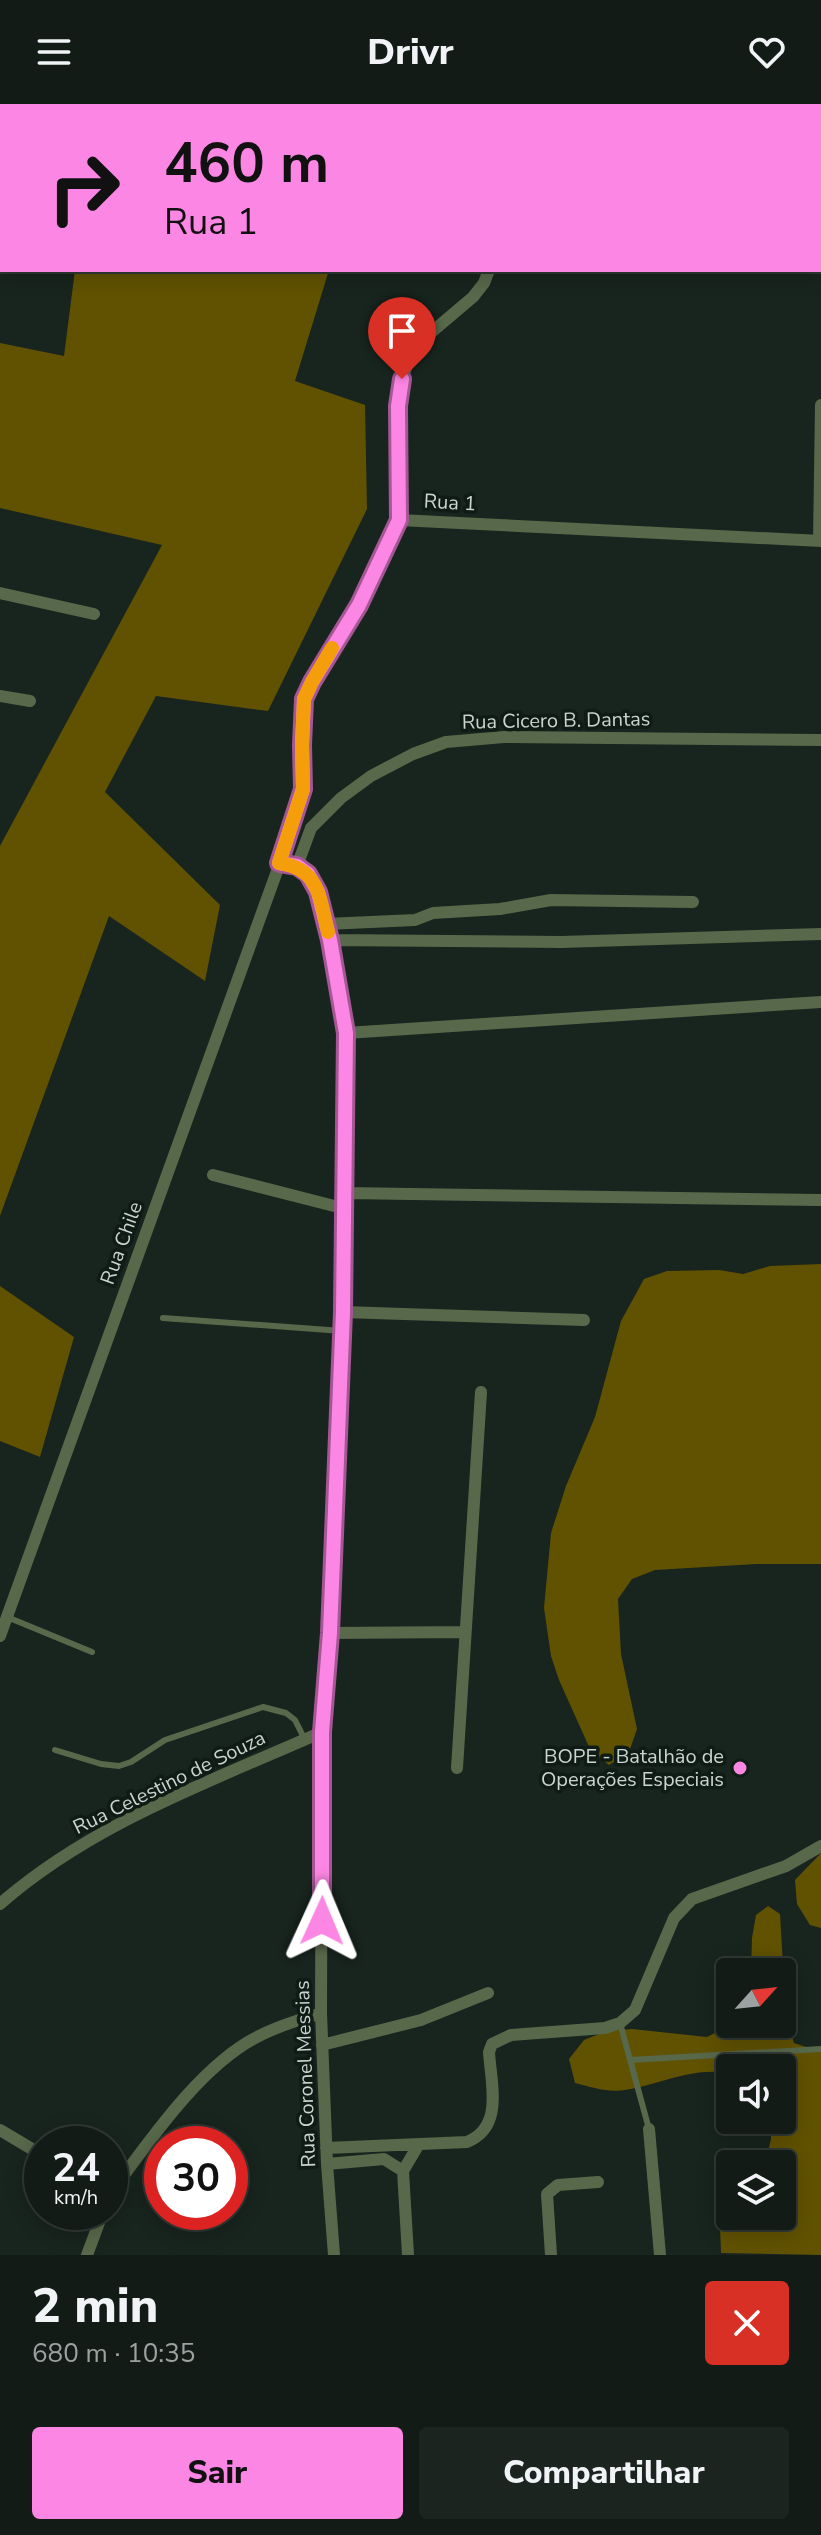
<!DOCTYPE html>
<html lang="pt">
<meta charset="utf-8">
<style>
body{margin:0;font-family:"Nunito Sans",sans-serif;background:#1b241f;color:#f1f3f6;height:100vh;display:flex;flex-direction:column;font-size:30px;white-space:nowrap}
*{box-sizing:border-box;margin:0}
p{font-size:26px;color:#9ca1a1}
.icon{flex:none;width:44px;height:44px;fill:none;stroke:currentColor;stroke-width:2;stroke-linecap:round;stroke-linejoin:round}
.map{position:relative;height:2151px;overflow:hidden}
.details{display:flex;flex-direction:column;background:#121b16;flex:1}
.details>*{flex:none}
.guide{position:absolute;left:0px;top:0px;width:822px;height:168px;box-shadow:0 4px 20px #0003,0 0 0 2px #313935;background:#fc86e3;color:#111;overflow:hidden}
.needle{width:52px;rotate:63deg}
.buttons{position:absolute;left:716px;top:1854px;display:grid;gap:16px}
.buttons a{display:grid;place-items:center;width:80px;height:80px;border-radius:8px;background:#121b16;box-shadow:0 4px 20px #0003,0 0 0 2px #313935;font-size:40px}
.speed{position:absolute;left:24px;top:2022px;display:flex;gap:16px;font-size:40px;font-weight:700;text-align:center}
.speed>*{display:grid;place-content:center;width:104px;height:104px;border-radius:50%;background:#121b16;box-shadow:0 4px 20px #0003,0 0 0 2px #313935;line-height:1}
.speed small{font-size:20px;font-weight:400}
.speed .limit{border:12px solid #d22;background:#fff;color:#111}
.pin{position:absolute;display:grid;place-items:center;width:68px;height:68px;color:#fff;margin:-82px -34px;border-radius:50% 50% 50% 0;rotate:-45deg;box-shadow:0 0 8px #0007}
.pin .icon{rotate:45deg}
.me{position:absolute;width:88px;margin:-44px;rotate:1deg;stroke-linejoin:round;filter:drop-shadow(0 0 6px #0008)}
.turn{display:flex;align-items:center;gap:28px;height:168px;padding:0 32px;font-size:36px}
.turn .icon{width:104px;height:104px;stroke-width:2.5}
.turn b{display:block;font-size:56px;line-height:68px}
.round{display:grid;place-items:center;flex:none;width:84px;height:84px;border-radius:8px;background:#1b241f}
.headline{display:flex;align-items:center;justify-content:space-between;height:136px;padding:0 32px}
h1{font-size:48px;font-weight:800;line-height:60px}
.action{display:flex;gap:16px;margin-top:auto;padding:16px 32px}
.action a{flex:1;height:92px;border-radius:8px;background:#fc86e3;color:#111;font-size:32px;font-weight:800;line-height:92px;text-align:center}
.action a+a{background:#1b241f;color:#f1f3f6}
header{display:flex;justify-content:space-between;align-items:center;height:104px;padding:0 32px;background:#121b16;font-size:36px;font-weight:800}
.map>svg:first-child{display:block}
</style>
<header><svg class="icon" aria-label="menu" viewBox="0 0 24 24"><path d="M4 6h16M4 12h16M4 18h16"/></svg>Drivr<svg class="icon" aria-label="heart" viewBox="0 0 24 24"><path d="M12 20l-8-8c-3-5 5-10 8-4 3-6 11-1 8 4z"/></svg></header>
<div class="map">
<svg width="821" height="2151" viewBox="0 0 821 2151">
<rect width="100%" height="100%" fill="#18241e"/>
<!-- forest -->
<path fill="#615202" d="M 0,0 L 271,0 L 273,2 L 2,2 L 2,129 Z
M 75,166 L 329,166 L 295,277 L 365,301 L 367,405 L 268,607 L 156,592 L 105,688 L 220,801 L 205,877 L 109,812 L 0,1112 L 0,742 L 162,441 L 0,404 L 0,239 L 64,252 Z
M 821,1160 L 821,1460 L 756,1460 L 655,1466 L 632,1475 L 618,1495 L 621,1550 L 637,1625 L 629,1648 L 609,1661 L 590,1645 L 559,1576 L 551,1552 L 544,1504 L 551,1429 L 566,1382 L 595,1313 L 621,1217 L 644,1175 L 667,1167 L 719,1166 L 743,1170 L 770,1162 Z
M 0,1182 L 74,1233 L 40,1353 L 0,1337 Z
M 821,1749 L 821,1824 L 810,1821 L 797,1800 L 795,1776 Z
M 768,1802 L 780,1810 L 786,1914 L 794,1939 L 821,1948 L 821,2151 L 721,2149 L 720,2123 L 730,2100 L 730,2112 L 782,2112 L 782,2060 L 765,2060 L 771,2035 L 771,2016 L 782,2016 L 782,1964 L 730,1964 L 730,1969 C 690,1963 662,1980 625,1986 C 608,1989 591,1983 575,1979 L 569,1955 L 584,1936 L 607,1927 L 632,1925 L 707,1933 L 732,1920 L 782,1920 L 782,1868 L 751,1868 L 752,1834 L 756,1811 Z"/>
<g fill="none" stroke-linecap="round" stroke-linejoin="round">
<!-- service -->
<path stroke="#58684a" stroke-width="6" d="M 163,1214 L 342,1227
M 7,1513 L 92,1548
M 55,1646 L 101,1660 L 119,1662 L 131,1658 L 165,1636 L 263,1603 L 286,1609 L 295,1616 L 305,1636
M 620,1919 L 649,2025
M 630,1956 L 821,1945"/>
<!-- minor -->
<path stroke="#58684a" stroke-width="12" d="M 538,2 L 539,0
M 399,416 L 821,437
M 819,437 L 821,301
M 0,489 L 94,510
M 0,592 L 30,597
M 279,759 L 297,762 L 308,770 L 318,788 L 330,836 L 346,929 L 343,1208 L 330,1529 L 322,1628 L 321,1909 L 327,2060 L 334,2151
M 297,762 L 311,724 L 341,694 L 371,672 L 413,650 L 446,638 L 504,633 L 821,636
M 326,820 L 415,816 L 433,809 L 500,805 L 551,796 L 693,798
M 330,836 L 561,838 L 821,830
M 346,929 L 821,898
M 213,1071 L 346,1105
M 346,1089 L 821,1096
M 343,1208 L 584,1216
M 330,1529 L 465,1528
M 0,1532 L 293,723 L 303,685 L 302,641 L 304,595 L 312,578 L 359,501 L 399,416 L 398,302 L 402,275 L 414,243 L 473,193 L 484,179 L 489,166
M 457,1664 L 481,1288
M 0,1800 C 92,1719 212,1677 322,1628
M 322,1941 L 421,1916 L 488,1889
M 649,2025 L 660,2151
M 0,2026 L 42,2051
M 326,2044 L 467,2038 C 504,2023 491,1981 489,1948 L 492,1940 L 511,1931 L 605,1924 L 620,1919 L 635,1906 L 674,1814 L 692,1795 L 786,1762 L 821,1742
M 327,2060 L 384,2055 L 403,2067 L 408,2151
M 403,2067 L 419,2040
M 110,2090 C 148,2039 200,1962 257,1933 C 277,1922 299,1916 321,1909
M 87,2151 L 103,2108
M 551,2151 L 547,2090 L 558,2081 L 598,2078"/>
</g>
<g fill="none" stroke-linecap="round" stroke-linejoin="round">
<!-- route casing -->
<g stroke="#a45794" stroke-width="20">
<path id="route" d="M 322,1817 L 322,1628 L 330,1529 L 343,1208 L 346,929 L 330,836 L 318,788 L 308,770 L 297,762 L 279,759 L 303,685 L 302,641 L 304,595 L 312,578 L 359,501 L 399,416 L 398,302 L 402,275"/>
</g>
<!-- route -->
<use href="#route" stroke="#fc86e3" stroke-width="14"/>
<!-- slow -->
<path stroke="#f59e0b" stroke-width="14" d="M 328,828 C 319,793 320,765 279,759 L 303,685 L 302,641 L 304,595 L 312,578 L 332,544"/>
</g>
<!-- markers -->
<circle fill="#fc86e3" stroke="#0f1b15" stroke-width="3" cx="740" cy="1664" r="8"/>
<g text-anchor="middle" stroke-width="7" stroke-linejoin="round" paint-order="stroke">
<!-- street labels -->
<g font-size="20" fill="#ccd4d0" stroke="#0f1b15">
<text transform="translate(450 398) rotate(3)" y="7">Rua 1</text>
<text transform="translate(556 616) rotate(-1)" y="7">Rua Cicero B. Dantas</text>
<text transform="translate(121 1139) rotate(-70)" y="7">Rua Chile</text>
<text transform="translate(169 1678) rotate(-26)" y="7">Rua Celestino de Souza</text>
<text transform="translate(305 1970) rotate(-92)" y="7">Rua Coronel Messias</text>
</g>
<!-- poi labels -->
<g font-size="20" fill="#ccd4d0" stroke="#0f1b15" text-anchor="end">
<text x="724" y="1659">BOPE - Batalhão de<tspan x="724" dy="23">Operações Especiais</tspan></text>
</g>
</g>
</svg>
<div class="buttons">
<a><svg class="needle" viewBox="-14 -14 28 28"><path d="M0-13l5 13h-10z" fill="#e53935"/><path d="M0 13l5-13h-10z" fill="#9ca1a1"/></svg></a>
<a><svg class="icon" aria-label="sound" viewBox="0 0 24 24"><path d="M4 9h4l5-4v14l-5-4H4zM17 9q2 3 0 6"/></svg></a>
<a><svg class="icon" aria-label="layers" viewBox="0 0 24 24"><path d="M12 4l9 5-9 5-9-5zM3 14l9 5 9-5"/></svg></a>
</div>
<div class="speed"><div>24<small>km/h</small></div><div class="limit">30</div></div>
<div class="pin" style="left:402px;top:275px;background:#d93025"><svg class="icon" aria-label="arrive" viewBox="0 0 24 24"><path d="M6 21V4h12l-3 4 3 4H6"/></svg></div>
<svg class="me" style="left:322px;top:1817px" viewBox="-20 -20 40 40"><path d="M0-17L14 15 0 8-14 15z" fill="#fc86e3" stroke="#fff" stroke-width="4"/></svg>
<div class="guide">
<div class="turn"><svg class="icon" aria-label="right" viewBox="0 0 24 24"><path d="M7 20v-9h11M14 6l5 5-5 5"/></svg><div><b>460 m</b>Rua 1</div></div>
</div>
</div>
<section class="details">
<div class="headline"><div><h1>2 min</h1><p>680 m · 10:35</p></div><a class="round" style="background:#d93025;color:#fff"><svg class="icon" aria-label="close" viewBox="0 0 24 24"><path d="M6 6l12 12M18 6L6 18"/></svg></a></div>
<div class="action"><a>Sair</a><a>Compartilhar</a></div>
</section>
